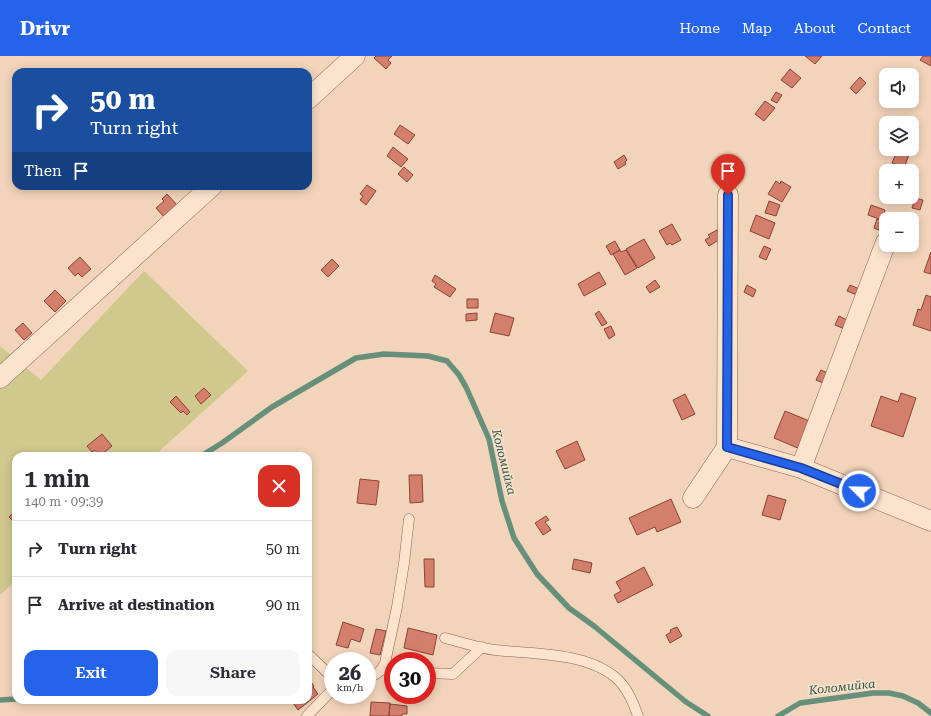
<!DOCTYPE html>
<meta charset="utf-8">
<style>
body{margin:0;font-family:"Roboto Serif",serif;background:#f7f7f7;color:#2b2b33;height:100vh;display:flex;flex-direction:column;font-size:15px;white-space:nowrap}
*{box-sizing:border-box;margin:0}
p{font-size:13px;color:#7c7c81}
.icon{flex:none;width:22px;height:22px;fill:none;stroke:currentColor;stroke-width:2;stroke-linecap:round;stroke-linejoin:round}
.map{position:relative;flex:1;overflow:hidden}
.drawer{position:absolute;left:12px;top:396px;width:300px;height:252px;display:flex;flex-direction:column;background:#fff;border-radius:12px;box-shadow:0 2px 10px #0003}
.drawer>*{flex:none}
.hud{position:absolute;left:12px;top:12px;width:300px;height:122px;border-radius:12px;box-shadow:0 2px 10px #0003;background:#1a4fa0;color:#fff;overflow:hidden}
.tools{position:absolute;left:879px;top:12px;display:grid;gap:8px}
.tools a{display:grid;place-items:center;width:40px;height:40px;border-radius:8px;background:#fff;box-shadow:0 2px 10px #0003;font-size:20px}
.speed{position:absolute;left:324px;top:596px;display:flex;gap:8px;font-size:20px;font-weight:700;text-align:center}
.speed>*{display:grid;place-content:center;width:52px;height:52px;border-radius:50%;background:#fff;box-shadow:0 2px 10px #0003;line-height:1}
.speed small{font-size:10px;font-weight:400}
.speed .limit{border:6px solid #d22;background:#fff;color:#111}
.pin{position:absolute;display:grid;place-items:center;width:34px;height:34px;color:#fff;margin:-41px -17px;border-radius:50% 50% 50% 0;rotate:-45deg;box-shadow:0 0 4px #0007}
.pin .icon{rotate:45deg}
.me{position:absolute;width:44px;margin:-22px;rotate:293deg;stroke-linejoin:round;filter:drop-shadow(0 0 3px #0008)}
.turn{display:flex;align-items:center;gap:14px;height:84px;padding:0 12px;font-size:18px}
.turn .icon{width:52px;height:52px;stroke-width:2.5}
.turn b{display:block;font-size:28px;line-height:34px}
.then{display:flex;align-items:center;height:38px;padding:0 12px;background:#0003;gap:8px;font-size:15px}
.round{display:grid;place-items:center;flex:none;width:42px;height:42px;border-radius:12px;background:#f7f7f7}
.head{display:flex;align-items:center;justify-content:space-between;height:68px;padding:0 12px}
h1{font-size:24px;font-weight:600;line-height:30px}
.cta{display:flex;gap:8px;margin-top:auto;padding:8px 12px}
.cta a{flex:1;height:46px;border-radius:12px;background:#2563eb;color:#fff;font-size:16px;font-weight:600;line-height:46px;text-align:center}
.cta a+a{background:#f7f7f7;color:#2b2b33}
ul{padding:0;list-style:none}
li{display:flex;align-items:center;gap:12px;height:56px;padding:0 12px;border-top:1px solid #e1e1e2}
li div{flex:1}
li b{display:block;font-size:15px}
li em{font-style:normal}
header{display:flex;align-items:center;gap:24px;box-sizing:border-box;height:56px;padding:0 20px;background:#2563eb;color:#fff}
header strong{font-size:19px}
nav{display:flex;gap:22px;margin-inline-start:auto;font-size:14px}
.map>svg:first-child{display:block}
</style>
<header>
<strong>Drivr</strong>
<nav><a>Home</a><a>Map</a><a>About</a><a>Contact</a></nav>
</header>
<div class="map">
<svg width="931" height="660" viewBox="0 0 931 660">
<rect width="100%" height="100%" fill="#f2d4ba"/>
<!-- green -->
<path fill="#d1c88e" d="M 144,215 L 248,315 L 154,400 L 16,400 L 16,525 L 0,539 L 0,290 L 41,324 Z"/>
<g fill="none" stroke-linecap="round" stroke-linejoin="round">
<!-- stream -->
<path stroke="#66907b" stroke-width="5.5" d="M 201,400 L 222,387 L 272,351 L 356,302 L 384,298 L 428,300 L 447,305 L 459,319 L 466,331 L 489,383 L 502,445 L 514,482 L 537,518 L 569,552 L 594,570 L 686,646 L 708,660
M 0,644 L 16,643
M 778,660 L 800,647 L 873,637 L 889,637 L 903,640 L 918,647 L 931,657"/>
</g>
<!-- building -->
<path fill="#d47e6c" stroke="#8c4336" d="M 376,0 L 392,0 L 388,4 L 391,7 L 386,13 L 374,2 Z
M 805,0 L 822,0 L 815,8 Z
M 923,0 L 931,0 L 931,10 L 920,4 Z
M 790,13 L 801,22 L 792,32 L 781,24 Z
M 860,21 L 866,27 L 856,38 L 850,32 Z
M 776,36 L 782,39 L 777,47 L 771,44 Z
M 765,45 L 775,52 L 764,65 L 755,58 Z
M 400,69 L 415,79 L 408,88 L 394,78 Z
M 393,91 L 408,103 L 401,111 L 387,100 Z
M 898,93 L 902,93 L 910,96 L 904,112 L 892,107 Z
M 624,99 L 627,104 L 625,106 L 626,108 L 618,113 L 614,106 Z
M 404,111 L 413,119 L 407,126 L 398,118 Z
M 776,125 L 780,128 L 781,125 L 791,131 L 782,146 L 768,138 Z
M 367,129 L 376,135 L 366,149 L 360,144 L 363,140 L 360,138 Z
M 167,138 L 177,149 L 164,161 L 156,152 L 164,145 L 162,143 Z
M 915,142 L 923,144 L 920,154 L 912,152 Z
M 769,145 L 780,149 L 776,160 L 765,157 Z
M 871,149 L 885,154 L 882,164 L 868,159 Z
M 756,159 L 775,167 L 769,183 L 750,175 Z
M 877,163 L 886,167 L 884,176 L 874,172 Z
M 672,168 L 681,184 L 672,189 L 670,187 L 667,189 L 659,175 Z
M 717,174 L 722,182 L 709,190 L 705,184 L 710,181 L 708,179 Z
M 644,183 L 655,202 L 638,212 L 626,193 Z
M 615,185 L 620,194 L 611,199 L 606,190 Z
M 764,190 L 771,193 L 766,204 L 759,201 Z
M 620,194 L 621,196 L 626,194 L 637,212 L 625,219 L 613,198 Z
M 931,196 L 931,218 L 924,216 Z
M 80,201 L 91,213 L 82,221 L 78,217 L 75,220 L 68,212 Z
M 332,203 L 339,210 L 328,221 L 321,214 Z
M 599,216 L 606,228 L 584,240 L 578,228 Z
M 435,219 L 456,233 L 450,241 L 434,231 L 436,228 L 432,225 Z
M 655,224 L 660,231 L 650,237 L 646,231 Z
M 747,229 L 756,234 L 753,241 L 744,236 Z
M 850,229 L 864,235 L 862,241 L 847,235 Z
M 55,234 L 66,245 L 55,256 L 44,245 Z
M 926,239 L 931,241 L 931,275 L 913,269 L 918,253 L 921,254 Z
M 467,243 L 478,243 L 478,252 L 467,252 Z
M 599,255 L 607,267 L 602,270 L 595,258 Z
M 477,257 L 477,264 L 466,265 L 466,258 Z
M 495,257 L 514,262 L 509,280 L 490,276 Z
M 839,260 L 851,266 L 847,274 L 835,269 Z
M 23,267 L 32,277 L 24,284 L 15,274 Z
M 611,270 L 615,279 L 609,283 L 604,273 Z
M 821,314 L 832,319 L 828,329 L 816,324 Z
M 204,332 L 211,339 L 201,348 L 195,340 Z
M 901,337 L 916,342 L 903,381 L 871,370 L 881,340 L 898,346 Z
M 685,338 L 695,358 L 682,364 L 673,344 Z
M 176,340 L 190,356 L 187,359 L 183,355 L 181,357 L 170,346 Z
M 785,355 L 812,366 L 800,393 L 774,382 Z
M 102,378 L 112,390 L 100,400 L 95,394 L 92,396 L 87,390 Z
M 577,385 L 585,404 L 565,413 L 556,395 Z
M 409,419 L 422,419 L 423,446 L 410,447 Z
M 360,423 L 379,425 L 376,449 L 357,447 Z
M 768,439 L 786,444 L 780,464 L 762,459 Z
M 671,443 L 681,466 L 657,476 L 655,471 L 637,479 L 629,462 Z
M 16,454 L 16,468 L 9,461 Z
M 546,460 L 549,464 L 545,466 L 551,474 L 543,479 L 535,467 Z
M 424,503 L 434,503 L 434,531 L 425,531 Z
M 574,503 L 592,507 L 590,517 L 572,513 Z
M 644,511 L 653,529 L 618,547 L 614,539 L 621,535 L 616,526 Z
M 343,566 L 364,573 L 360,586 L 351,583 L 348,592 L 336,589 Z
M 677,571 L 682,580 L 670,587 L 666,579 L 671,576 L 670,574 Z
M 408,572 L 437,579 L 433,599 L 404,592 Z
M 376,573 L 386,575 L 380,599 L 370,597 Z
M 308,622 L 314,630 L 313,631 L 318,638 L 298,654 L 291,644 L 308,644 Z
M 371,646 L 390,647 L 389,660 L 370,660 Z
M 390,648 L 407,650 L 407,658 L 402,658 L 402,660 L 389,660 Z"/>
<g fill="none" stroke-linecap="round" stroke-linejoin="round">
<!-- lane casing -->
<g stroke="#8a6353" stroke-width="11">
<path id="lane" d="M 445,582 C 461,586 478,592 495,594 C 532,598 585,596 615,621 C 627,631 633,646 638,660
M 308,598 L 333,622
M 382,614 L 393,614
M 427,617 L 453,618 L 482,591
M 367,621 C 376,620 381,616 385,607 L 397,551 L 404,507 L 409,463
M 307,660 L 333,633"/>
</g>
<!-- street casing -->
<g stroke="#8a6353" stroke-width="21">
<path id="street" d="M 308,43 L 355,0
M 0,322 L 212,130
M 727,391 L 801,412 L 931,465
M 801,412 L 886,186
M 693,442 L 727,391 L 728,139"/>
</g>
<!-- lane -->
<use href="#lane" stroke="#fce3ce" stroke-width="10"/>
<!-- street -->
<use href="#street" stroke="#fce3ce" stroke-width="20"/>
</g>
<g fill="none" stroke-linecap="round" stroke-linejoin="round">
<!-- route casing -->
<g stroke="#184099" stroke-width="10">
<path id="route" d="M 728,139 L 727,391 L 801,412 L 859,435"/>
</g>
<!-- route -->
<use href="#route" stroke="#2563eb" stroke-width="7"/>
</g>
<g text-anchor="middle" stroke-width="3.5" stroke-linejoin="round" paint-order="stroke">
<!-- water labels -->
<g font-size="12" font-style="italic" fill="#27594a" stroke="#f9e0cb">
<text transform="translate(504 406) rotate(76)" y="4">Коломийка</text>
<text transform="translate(842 631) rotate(-6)" y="4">Коломийка</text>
</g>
</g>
</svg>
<div class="tools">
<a><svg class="icon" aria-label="sound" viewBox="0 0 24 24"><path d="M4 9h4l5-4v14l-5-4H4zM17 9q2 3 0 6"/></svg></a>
<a><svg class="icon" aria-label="layers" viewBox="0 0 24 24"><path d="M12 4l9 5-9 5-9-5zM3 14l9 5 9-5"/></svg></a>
<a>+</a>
<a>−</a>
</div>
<div class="speed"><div>26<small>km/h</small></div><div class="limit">30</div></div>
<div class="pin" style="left:728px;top:139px;background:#d93025"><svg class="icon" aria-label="arrive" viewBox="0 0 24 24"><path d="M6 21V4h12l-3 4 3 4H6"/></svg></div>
<svg class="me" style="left:859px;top:435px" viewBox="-20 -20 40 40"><circle r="17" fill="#2563eb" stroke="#fff" stroke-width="3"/><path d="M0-11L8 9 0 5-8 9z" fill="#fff"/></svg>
<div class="hud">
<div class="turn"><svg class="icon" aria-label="right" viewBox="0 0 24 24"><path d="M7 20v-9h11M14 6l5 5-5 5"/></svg><div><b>50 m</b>Turn right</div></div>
<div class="then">Then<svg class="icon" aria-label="arrive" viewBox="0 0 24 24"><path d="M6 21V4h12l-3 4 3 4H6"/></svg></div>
</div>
<section class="drawer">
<div class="head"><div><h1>1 min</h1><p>140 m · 09:39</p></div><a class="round" style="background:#d93025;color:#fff"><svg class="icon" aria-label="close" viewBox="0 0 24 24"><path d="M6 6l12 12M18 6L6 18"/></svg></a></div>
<ul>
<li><svg class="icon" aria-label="right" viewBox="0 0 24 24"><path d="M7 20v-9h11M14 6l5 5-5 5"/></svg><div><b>Turn right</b></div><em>50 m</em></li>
<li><svg class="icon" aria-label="arrive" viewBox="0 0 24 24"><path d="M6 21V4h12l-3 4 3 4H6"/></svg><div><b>Arrive at destination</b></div><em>90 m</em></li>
</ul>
<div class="cta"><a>Exit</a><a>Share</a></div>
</section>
</div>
